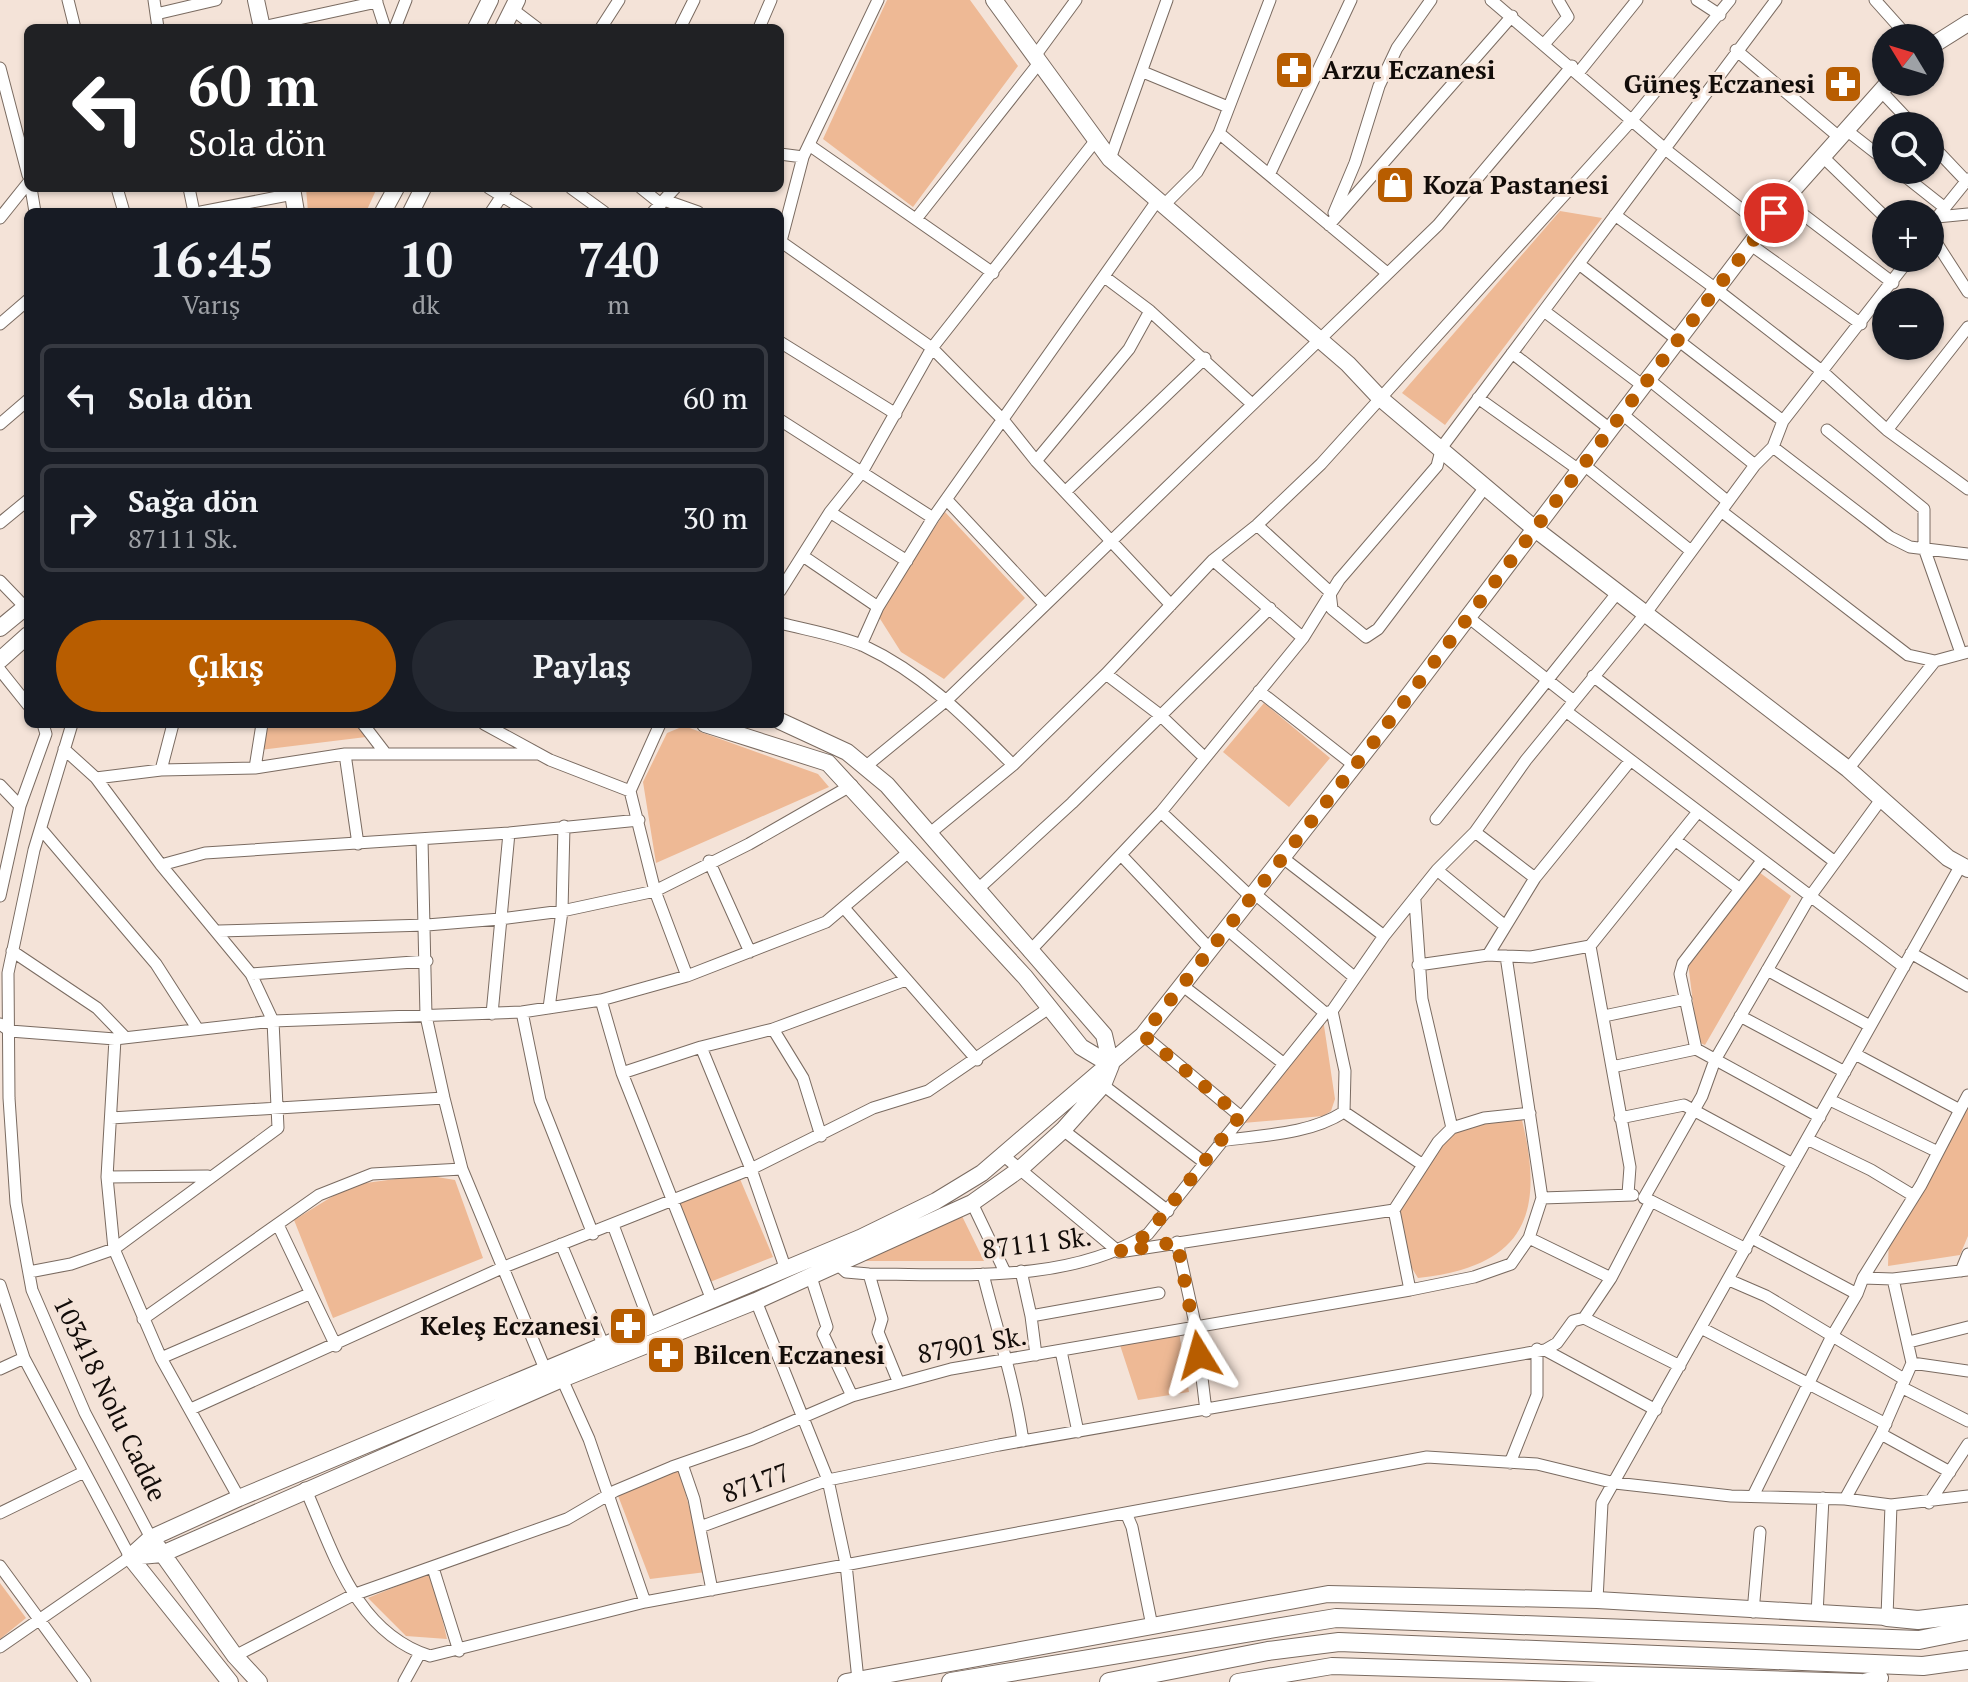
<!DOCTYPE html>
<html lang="tr">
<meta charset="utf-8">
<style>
body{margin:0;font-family:"PT Serif",serif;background:#242831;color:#f1f3f6;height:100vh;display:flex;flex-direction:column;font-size:30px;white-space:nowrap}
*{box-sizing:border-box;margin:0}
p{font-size:26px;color:#9ea1a6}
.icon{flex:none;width:44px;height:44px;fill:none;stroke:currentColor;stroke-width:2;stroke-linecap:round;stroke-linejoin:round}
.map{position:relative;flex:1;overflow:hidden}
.details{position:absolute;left:24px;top:208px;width:760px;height:520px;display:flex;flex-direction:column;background:#171b24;border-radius:12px;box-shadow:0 2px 6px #0004}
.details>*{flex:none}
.hud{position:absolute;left:24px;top:24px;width:760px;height:168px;border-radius:12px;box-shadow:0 2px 6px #0004;background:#202124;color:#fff;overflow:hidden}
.needle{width:52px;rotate:308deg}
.fabs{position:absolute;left:1872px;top:24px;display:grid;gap:16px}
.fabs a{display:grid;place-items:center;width:72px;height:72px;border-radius:50%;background:#171b24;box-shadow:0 2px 6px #0004;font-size:40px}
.pin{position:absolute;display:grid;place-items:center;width:68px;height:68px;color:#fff;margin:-34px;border:4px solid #fff;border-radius:50%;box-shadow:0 2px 8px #0007}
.me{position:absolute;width:88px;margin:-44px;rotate:352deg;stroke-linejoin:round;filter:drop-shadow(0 0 6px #0008)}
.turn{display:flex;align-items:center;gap:28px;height:168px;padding:0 32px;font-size:36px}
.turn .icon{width:104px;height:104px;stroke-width:2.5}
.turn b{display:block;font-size:56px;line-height:68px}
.eta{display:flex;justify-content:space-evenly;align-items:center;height:136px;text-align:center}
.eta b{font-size:48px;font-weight:700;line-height:56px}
.action{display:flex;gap:16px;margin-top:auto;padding:16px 32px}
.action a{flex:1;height:92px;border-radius:48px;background:#b85d00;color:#fff;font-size:32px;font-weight:700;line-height:92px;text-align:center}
.action a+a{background:#242831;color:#f1f3f6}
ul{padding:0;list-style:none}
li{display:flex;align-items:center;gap:24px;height:108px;margin:0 16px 12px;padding:0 16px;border:4px solid #363941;border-radius:12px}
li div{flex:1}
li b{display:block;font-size:30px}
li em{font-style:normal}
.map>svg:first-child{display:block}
</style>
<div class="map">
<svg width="1968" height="1682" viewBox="0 0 1968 1682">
<rect width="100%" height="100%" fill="#f4e3d8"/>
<!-- green -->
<path fill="#eeb995" d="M 887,0 L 970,0 L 1018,66 L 913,207 L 823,139 Z
M 306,188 L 377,188 L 366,212 L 308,212 Z
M 1560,211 L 1602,218 L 1445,425 L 1402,393 Z
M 945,512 L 1025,598 L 944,679 L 901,652 L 877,614 Z
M 1264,703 L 1330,758 L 1289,807 L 1223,752 Z
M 265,724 L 356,724 L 366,737 L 260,750 Z
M 684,726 L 818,774 L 829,787 L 656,863 L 643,782 L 667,733 Z
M 1759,872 L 1791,896 L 1705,1045 L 1698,1042 L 1688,963 Z
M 1323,1019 L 1335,1099 L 1331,1111 L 1323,1116 L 1243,1123 Z
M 1968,1093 L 1968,1236 L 1960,1255 L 1888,1266 L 1889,1234 Z
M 1495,1120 L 1522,1120 C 1546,1218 1522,1267 1418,1278 C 1408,1262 1399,1246 1398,1227 C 1396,1202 1430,1152 1449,1137 C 1462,1127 1479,1124 1495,1120 Z
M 425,1175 L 455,1180 L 483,1258 L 333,1318 L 294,1220 L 351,1185 Z
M 740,1179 L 773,1257 L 710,1282 L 679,1203 Z
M 961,1214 L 984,1261 L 863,1261 Z
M 1179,1332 L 1189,1392 L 1138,1400 L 1119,1342 Z
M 679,1468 L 706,1572 L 650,1579 L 617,1493 Z
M 431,1572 L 447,1639 L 406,1636 L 368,1598 Z
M 0,1583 L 26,1618 L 0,1639 Z"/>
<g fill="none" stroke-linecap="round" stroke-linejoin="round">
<!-- street casing -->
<g stroke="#7a6b61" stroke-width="13">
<path id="street" d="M 68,0 L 75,28
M 154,0 L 158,28
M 376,0 L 385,28
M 1270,0 L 1219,133 L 1387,273
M 1491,0 L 1665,149 L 1764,227
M 1697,0 L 1720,15
M 1875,0 L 1909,38
M 512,9 L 537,28
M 156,14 L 216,0
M 262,27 L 377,2
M 395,28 L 406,0
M 601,28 L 619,0
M 680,28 L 694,0
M 759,28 L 771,0
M 1545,43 L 1568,17 L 1558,0
M 1736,50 L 1839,137
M 1035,56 L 1076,0
M 0,68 L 28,175
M 1143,72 L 1228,107
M 1579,72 L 1637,0
M 1880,90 L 1914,126
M 1845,129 L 1886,161
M 1930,143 L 1966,181
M 809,145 L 993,273
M 780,154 L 803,157
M 1823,157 L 1886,218
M 1110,159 L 1167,0
M 1897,170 L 1945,208
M 1270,173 L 1351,0
M 31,188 L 35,212
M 117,188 L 124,212
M 189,188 L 194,212
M 489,188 L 528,212
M 571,188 L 604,212
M 641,188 L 661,204
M 664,200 L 698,212
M 1784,200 L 1893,283
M 1163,206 L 1197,172 L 1219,133
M 201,212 L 293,194
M 491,212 L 507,188
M 653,212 L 675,188
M 1334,213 L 1355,163 L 1379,86 L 1397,48 L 1431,0
M 1615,215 L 1716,289 L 1823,372 L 1887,430 L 1968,489
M 1937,217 L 1968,214
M 0,218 L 28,183
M 916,219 L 1039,63
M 1329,225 L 1512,16
M 1930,226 L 1968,179
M 1930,233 L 1968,292
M 780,241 L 932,348 L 1004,421 L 1036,461 L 1171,605
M 781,241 L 803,157 L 878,0
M 1751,245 L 1861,324
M 1579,264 L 1783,421
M 1106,278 L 1150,311 L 1252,404
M 1544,311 L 1642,385
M 0,324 L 28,300
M 780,342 L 896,414
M 1512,353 L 1610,429
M 1648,379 L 1755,465
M 1478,398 L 1579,470
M 1621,413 L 1727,501
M 780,420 L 933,518
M 0,424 L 28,400
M 1827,430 L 1924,509 L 1924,548 L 1961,653
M 1887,430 L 1968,327
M 1773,447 L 1890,537 L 1910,547 L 1968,554
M 1036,461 L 1129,349 L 1150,311
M 1584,465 L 1691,551
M 1065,492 L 1205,358
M 947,500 L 1045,605
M 1721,511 L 1908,655 L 1935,661 L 1968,652
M 830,512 L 907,561
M 0,523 L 28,500
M 1257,525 L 1330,592 L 1332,609 L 1366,637 L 1378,629 L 1486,486
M 803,556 L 878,607
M 1213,560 L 1303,638
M 0,581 L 25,607
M 780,591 L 830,512 L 862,472 L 932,348 L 1096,140
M 1468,617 L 1574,701
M 780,623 C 807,630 838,635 864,646 C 924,674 967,719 1013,765
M 861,645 L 878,607 L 933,518 L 1157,201
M 0,670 L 28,705
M 1106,674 L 1160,715 L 1205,758
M 1593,676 L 1835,862
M 1259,691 L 1355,766
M 1567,712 L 1904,967
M 72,724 L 34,850 L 8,973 L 9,1098 L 16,1203 L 32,1290 L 85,1413 L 151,1538
M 363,724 L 386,754
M 484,724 L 550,760 L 630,791
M 660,724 L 630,791 L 655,891 L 687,976
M 345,754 L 358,844
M 865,767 L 948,699 L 1438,225 L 1572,66
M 255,768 L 262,724
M 1848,769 L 1935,661
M 161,770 L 173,724
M 96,778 L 161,770 L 255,768 L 345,754 L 539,754
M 0,785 L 20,806
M 1161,812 L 1252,898
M 1436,819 L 1618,592
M 41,829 L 156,964 L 197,1028
M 1475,832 L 1535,878
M 929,834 L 1013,765 L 1106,674 L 1213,560 L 1257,525 L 1321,464 L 1632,120 L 1730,0
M 422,839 L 426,1016 L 444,1098 L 462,1169 L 545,1369
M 1675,840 L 1740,889
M 1122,856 L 1211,950
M 1283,858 L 1384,936
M 709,861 L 750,952
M 1761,862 L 1683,963 L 1680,974 L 1696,1049 L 1820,1117
M 161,865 L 205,853 L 509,833 L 639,820
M 1437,870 L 1504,925
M 977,890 L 1072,803 L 1270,608
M 1255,894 L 1354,977
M 0,896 L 20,806 L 46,734 L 43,724
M 845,909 L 977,1060
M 1227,929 L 1325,1013
M 219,931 L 427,925 L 500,919 L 562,911 L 655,891 L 749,844 L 852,785
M 1590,946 L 1630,1167 L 1628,1194
M 12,951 L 97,1008 L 124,1036
M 1029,952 L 1161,812 L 1303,638 L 1339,580 L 1437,466 L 1442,447 L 1776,0
M 1911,953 L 1968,986
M 1506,956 L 1531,957 L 1590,946 L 1697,813
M 1418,965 L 1488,955
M 1767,970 L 1870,1026
M 251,974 L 427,961
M 1183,986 L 1283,1063
M 601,1000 L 622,1073 L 712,1300
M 549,1008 L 562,911 L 564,826
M 522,1012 L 540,1100 L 593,1234
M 492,1014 L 509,833
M 1604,1016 L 1686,999
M 1740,1016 L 1845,1072
M 0,1024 L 10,1031 L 115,1039 L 273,1021 L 522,1012 L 601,1000 L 687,976 L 826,922 L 911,850
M 773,1029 L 803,1078 L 821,1136
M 1143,1035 L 1240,1116
M 115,1039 L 107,1177 L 114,1249 L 161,1358 L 239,1498
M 701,1047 L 751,1169 L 786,1270
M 1855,1054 L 1960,1110 L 1921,1185 L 1863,1278
M 1612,1067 L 1696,1049
M 622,1073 L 701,1047 L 773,1029 L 906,980
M 1103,1085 L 1205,1163
M 1830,1100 L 1938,1152
M 1960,1110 L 1968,1095
M 1344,1112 L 1423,1165
M 111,1118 L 444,1098
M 1620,1118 L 1684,1105 L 1793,1164
M 1452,1128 L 1484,1118 L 1530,1113
M 1063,1130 L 1168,1211
M 1807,1139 L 1871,1170 L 1914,1196
M 1220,1141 C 1261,1135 1308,1135 1344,1112 L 1345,1071 L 1332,1011
M 1004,1156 L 1119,1252 L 1394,1210 L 1438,1142 L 1452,1128 L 1422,999 L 1415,901
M 107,1177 L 208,1176
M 1542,1198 L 1633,1195
M 1651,1201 L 1746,1249
M 972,1203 L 1005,1272
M 613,1225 L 651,1326
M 279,1227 L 336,1346
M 1529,1238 L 1611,1278
M 1752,1238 L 1857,1294 L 1863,1278 L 1893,1279 L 1968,1270
M 1177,1242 L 1196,1328 L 1206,1411
M 561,1244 L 603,1344
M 836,1263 L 846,1272 L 869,1274 C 961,1274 1067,1284 1148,1234 L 1325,1013 L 1332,1011 L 1384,936 L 1437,870 L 1475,832 L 1526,760 L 1646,613 L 1755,465 L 1773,447 L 1783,421 L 1910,258
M 1021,1271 L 1031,1316
M 1961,1271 L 1968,1254
M 29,1272 L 71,1264 L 114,1249 L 278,1128 L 273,1021 L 251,974 L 161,865 L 96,778 L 64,749
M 810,1274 L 827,1327 L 823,1334 L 852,1396
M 869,1274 L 882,1319 L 878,1332 L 898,1381
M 983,1274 C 997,1330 1015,1384 1023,1441
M 1729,1280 L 1766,1296 L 1904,1379
M 0,1285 L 24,1358 L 130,1557 L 0,1647
M 1410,1290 L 1474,1277 L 1511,1264 L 1529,1238 L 1542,1198 L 1506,956 L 1488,955 L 1535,878 L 1630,761
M 756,1301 L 828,1480 L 846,1564 L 858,1680
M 1584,1318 L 1680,1366
M 143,1319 L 319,1195 L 372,1174 L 462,1169
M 1703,1329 L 1886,1424
M 1909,1342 L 1968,1327
M 1545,1350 L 1656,1410
M 1061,1351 L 1078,1432
M 1036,1355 L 1031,1316 L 1159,1293
M 161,1358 L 309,1294
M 1912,1363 L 1968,1371
M 0,1369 L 24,1358
M 562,1379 L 589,1439 L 645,1602
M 1901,1387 L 1968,1421
M 191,1409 L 504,1267 L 751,1169 L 873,1108 L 928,1091 L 1049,1008
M 1881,1434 L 1950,1472
M 1510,1463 L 1537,1395 L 1537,1349
M 682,1464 L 694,1499 L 712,1590
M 305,1488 C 334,1553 355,1632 430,1656 L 645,1602 L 1427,1457 L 1537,1464 L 1615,1483 L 1731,1496 L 1845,1499 L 1891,1505 L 1968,1496
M 1754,1494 L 1831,1338 L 1857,1294
M 1845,1499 L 1881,1434 L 1912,1363 L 1893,1279
M 1929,1503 L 1968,1444
M 0,1513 L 84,1472
M 1126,1513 L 1132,1527 L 1152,1626
M 700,1527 L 828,1480 L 999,1445 L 1545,1350 L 1557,1343 L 1573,1321 L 1584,1318 L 1611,1278 L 1651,1201 L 1644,1198 L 1702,1096 L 1715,1060 L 1809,898 L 1882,798
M 0,1566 L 85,1682
M 433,1568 L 459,1651
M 1597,1600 L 1602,1503 L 1961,865
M 1753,1612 L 1760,1532
M 1817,1614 L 1823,1498
M 1887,1617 L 1891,1505
M 235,1656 L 353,1595 L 567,1519 L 615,1491 L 672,1467 L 752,1439 L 852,1396 L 951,1369 L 1410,1290 L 1394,1210
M 404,1682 L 420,1653"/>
</g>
<!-- secondary casing -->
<g stroke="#7a6b61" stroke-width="18">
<path id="secondary" d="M 256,0 L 262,28
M 994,0 L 1110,159 L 1348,364 L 1380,398 L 1535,529 L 1848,769 L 1948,858 L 1968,869
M 476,28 L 490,0
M 503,28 L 517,0
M 1930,47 L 1968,23
M 292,188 L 296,212
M 383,212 L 396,188
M 411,212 L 423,188
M 0,628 L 28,605
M 0,660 L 28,635
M 705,724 L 828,763 L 1025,977 L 1081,1047 L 1111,1065
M 157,1546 L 235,1656 L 259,1682
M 130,1557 L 151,1538 L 239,1498 L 860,1238 L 936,1201 L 982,1173 L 1143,1035 L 1390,720 L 1784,200 L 1889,82
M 130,1557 L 162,1554 L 562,1379 L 756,1301 L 972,1203 L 1020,1169 L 1063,1130 L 1103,1085 L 1111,1065 L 1104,1035 L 887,785 L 847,752 L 780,721
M 130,1557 L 230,1682
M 846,1682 L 1328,1594 L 1597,1600 L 1887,1617
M 1238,1682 L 1332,1666 L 1861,1682
M 1864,1682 L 1880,1678"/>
</g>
<!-- primary casing -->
<g stroke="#7a6b61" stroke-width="20">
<path id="primary" d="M 1887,1617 L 1918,1620 L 1968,1614
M 951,1682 L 1336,1618 L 1919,1640 L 1968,1630
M 1109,1682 L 1268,1651 L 1339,1642 L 1923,1666 L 1968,1660"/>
</g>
<!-- street -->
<use href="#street" stroke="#fff" stroke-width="11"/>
<!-- secondary -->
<use href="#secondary" stroke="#fff" stroke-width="16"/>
<!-- primary -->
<use href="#primary" stroke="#fff" stroke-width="18"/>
</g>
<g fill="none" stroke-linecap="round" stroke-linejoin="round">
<!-- route -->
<path stroke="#b85d00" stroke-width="14" stroke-dasharray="0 25.2" d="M 1199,1355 L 1177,1242 L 1119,1252 L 1148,1234 L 1240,1116 L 1143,1035 L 1373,743 L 1774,213"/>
</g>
<!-- icons -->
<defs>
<g id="pharmacy-square" transform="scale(2)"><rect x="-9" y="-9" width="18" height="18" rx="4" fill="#b85d00" stroke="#f4e3d8"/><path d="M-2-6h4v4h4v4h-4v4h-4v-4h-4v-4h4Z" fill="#fff"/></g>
<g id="shop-square" transform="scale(2)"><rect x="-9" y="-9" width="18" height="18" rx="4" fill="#b85d00" stroke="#f4e3d8"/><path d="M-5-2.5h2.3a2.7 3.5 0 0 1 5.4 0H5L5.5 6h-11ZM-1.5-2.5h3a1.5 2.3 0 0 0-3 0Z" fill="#fff"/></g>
</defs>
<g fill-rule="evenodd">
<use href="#pharmacy-square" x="1294" y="70"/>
<use href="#pharmacy-square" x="1843" y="84"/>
<use href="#shop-square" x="1395" y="185"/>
<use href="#pharmacy-square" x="628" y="1326"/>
<use href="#pharmacy-square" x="666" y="1355"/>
</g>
<g text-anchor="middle" stroke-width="6" stroke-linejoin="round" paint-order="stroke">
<!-- poi labels -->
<g font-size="26" font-weight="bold" fill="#120c09" stroke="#f4e3d8" text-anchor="start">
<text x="1322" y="79">Arzu Eczanesi</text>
<text x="1815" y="93" text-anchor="end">Güneş Eczanesi</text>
<text x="1423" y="194">Koza Pastanesi</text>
<text x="600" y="1335" text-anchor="end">Keleş Eczanesi</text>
<text x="694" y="1364">Bilcen Eczanesi</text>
</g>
<!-- street labels -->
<g font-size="26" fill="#120c09" stroke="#f4e3d8">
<text transform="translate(1037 1243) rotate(-7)" y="9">87111 Sk.</text>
<text transform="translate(972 1345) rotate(-10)" y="9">87901 Sk.</text>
<text transform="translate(110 1399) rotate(64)" y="9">103418 Nolu Cadde</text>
<text transform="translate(756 1483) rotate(-20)" y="9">87177</text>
</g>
</g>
</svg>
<div class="fabs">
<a><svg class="needle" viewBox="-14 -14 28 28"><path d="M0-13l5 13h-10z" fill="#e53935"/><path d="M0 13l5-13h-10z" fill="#9ea1a6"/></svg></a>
<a><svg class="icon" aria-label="search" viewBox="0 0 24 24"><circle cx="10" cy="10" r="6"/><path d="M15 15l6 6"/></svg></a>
<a>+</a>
<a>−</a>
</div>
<div class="pin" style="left:1774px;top:213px;background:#d93025"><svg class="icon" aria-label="arrive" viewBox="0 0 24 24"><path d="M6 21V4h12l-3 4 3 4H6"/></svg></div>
<svg class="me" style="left:1199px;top:1355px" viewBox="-20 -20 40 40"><path d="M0-17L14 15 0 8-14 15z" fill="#b85d00" stroke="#fff" stroke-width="4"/></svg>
<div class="hud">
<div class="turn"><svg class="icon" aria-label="left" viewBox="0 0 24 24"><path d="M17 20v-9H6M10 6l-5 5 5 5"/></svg><div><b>60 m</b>Sola dön</div></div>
</div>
<section class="details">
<div class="eta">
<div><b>16:45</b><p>Varış</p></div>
<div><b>10</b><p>dk</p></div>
<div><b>740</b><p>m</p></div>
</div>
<ul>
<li><svg class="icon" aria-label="left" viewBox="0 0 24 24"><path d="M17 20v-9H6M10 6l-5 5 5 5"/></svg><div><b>Sola dön</b></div><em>60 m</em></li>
<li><svg class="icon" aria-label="right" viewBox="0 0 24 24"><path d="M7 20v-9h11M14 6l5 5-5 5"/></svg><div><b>Sağa dön</b><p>87111 Sk.</p></div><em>30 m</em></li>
</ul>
<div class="action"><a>Çıkış</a><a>Paylaş</a></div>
</section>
</div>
